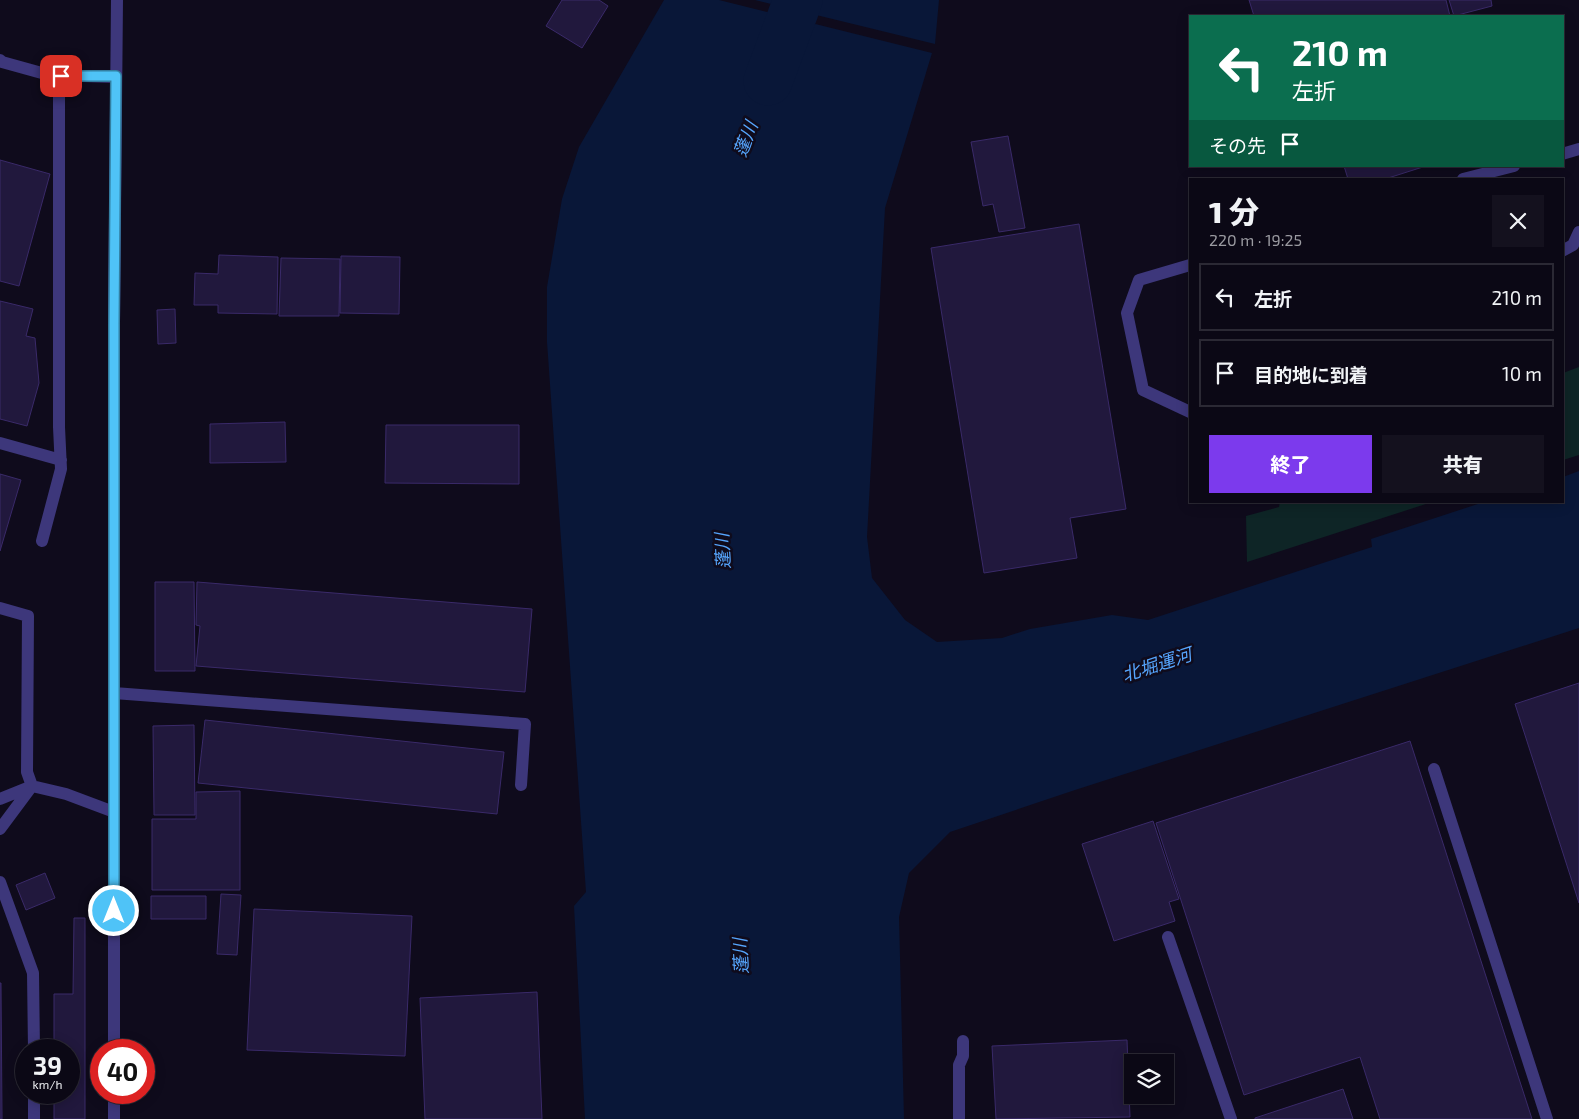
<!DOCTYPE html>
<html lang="ja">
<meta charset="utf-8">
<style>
body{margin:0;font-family:"Exo 2","Noto Sans JP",sans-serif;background:#14111e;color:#f1f3f6;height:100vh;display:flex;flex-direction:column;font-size:19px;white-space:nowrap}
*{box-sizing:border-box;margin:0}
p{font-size:16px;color:#9a9aa0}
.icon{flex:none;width:28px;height:28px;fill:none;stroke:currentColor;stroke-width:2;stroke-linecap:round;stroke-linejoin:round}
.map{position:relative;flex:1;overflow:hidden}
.panel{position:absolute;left:1189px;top:178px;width:375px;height:325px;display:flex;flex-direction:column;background:#0b0815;border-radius:0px;box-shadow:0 2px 12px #0003,0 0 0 1px #2b2934}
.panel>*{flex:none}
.guide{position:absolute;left:1189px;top:15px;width:375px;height:152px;border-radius:0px;box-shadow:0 2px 12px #0003,0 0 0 1px #2b2934;background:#0b6e4f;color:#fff;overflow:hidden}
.tools{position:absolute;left:1124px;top:1054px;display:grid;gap:10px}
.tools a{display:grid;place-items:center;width:50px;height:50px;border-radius:0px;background:#0b0815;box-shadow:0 2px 12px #0003,0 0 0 1px #2b2934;font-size:25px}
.speed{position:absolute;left:15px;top:1039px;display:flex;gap:10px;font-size:25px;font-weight:700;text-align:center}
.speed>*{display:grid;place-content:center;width:65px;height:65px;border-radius:50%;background:#0b0815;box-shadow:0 2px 12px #0003,0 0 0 1px #2b2934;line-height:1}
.speed small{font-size:12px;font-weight:400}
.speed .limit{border:8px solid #d22;background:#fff;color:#111}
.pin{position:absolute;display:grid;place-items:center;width:42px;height:42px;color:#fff;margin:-21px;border-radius:10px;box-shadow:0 2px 8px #0006}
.me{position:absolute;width:55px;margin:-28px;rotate:0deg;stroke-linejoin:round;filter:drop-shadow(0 0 4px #0008)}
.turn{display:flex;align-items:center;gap:18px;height:105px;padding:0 20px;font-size:22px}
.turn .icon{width:65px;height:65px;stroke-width:2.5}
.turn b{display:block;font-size:35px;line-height:42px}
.then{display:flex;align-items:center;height:48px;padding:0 20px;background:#0003;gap:10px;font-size:19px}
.round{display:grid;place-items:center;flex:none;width:52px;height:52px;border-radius:0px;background:#14111e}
.overview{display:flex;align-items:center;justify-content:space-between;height:85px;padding:0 20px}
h1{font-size:30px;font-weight:800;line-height:38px}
.action{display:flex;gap:10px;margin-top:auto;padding:10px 20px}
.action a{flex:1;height:58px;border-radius:0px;background:#7c3aed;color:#fff;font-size:20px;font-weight:800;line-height:58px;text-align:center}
.action a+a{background:#14111e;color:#f1f3f6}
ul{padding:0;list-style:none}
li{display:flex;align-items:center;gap:15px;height:68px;margin:0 10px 8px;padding:0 10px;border:2px solid #2b2934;border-radius:0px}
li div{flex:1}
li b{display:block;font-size:19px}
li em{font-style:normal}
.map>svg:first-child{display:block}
</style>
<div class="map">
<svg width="1579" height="1119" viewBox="0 0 1579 1119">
<rect width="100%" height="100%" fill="#0f0b1c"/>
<!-- green -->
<path fill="#0e2526" d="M 1579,367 L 1579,455 L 1563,460 L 1563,373 Z
M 1280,501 L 1435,501 L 1247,562 L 1246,516 L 1279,507 Z"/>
<!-- water -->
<path fill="#091738" d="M 664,0 L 719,0 L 932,53 L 885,208 L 867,537 L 872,578 L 905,620 L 937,642 L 1002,638 L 1030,629 L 1112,615 L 1148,620 L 1372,547 L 1371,539 L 1487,501 L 1562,501 L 1563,477 L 1579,471 L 1579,628 L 1075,790 L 950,832 L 909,873 L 899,917 L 904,1119 L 585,1119 L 574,906 L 586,892 L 547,342 L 547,287 L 562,199 L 579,147 Z
M 755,0 L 939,0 L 935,44 Z"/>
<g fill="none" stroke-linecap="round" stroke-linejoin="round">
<!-- river -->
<path stroke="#091738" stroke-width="49" d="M 768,81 L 798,0"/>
</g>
<!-- building -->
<path fill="#21183d" stroke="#3a2a69" d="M 562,0 L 599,0 L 608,6 L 582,48 L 546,26 Z
M 1249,0 L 1446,0 L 1450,16 L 1254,16 Z
M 1449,0 L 1491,0 L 1492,6 L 1454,16 Z
M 1008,136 L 1025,228 L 999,232 L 993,204 L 983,206 L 971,142 Z
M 0,160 L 50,174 L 19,286 L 0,281 Z
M 1344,166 L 1426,166 L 1385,179 L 1348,179 Z
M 1079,224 L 1126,509 L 1070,518 L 1077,558 L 984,573 L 931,248 Z
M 219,255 L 278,257 L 277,314 L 218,313 L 218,305 L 194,305 L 195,273 L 218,274 Z
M 341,256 L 400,257 L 399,314 L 340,313 Z
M 281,258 L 340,259 L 339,316 L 279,316 Z
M 0,301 L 33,309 L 26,336 L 35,338 L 39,383 L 27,426 L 0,419 Z
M 175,309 L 176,343 L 158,344 L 157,310 Z
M 285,422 L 286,462 L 210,463 L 210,424 Z
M 386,425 L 519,425 L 519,484 L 385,483 Z
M 0,474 L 21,480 L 0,551 Z
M 155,582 L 194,582 L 195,671 L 155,671 Z
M 197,582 L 532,609 L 525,692 L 196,666 L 200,626 L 196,625 Z
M 1579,683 L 1579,903 L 1515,704 Z
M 205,720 L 504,752 L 497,814 L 198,783 Z
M 194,725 L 195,815 L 154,815 L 153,726 Z
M 1410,741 L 1532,1119 L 1380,1119 L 1360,1057 L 1244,1095 L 1156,823 Z
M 240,791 L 240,890 L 152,890 L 152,819 L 196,819 L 196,792 Z
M 1153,821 L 1179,899 L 1169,902 L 1175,921 L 1114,941 L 1082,844 Z
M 45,873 L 55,898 L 26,910 L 16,885 Z
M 221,894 L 241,895 L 237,955 L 217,954 Z
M 151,896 L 206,896 L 206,919 L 151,919 Z
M 254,909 L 412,916 L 405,1056 L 247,1050 Z
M 74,918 L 85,918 L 85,1119 L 54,1119 L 54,1092 L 69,1092 L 69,1050 L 54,1050 L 54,994 L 73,994 Z
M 0,983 L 1,983 L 2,1119 L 0,1119 Z
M 537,992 L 542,1119 L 425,1119 L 420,998 Z
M 1127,1040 L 1130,1117 L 996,1119 L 992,1046 Z
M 1343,1089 L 1353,1119 L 1255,1119 L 1255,1118 Z"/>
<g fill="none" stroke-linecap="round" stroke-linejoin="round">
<!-- minor -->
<path stroke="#3d377b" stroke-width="12" d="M 0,60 L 2,62 L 49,75 L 116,77
M 1562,154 L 1579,149
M 1463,179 L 1514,166
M 1562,251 L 1573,245 L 1579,232
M 1190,265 L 1139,280 L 1127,313 L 1143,390 L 1190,412
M 0,443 L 61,460
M 42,541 L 61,469 L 59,427 L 59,96 L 61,75
M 0,608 L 28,616 L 27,772 L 32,786 L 0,829
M 114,693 L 525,724 L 521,785
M 1434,769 L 1547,1119
M 0,799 L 32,786 L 66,794 L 114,812
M 0,882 L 33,973 L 34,1050
M 1168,937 L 1231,1119
M 114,1050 L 114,324 L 117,0
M 34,1119 L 34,1092
M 114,1119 L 114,1092
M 959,1119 L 959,1065 L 963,1056 L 963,1041"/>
</g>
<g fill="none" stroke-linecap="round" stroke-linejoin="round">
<!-- route casing -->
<g stroke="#337fa1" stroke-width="12">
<path id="route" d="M 61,76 L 116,76 L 114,324 L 114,911"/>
</g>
<!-- route -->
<use href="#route" stroke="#4fc3f7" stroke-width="9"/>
</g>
<g text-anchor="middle" stroke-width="5" stroke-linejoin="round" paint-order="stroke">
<!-- water labels -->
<g font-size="18" font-style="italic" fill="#56a5fd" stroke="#0f0b1c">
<text transform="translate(746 139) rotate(-69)" y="6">蓬川</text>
<text transform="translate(723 551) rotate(-93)" y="6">蓬川</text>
<text transform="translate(1157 665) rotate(-18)" y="6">北堀運河</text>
<text transform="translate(741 956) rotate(-93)" y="6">蓬川</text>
</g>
</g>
</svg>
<div class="tools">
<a><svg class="icon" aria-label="layers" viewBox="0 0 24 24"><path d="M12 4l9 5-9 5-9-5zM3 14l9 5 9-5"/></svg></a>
</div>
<div class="speed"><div>39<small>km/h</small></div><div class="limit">40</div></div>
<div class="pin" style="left:61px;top:76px;background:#d93025"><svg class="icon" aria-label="arrive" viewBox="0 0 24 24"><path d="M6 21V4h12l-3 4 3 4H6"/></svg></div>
<svg class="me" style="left:114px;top:911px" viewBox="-20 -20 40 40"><circle r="17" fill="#4fc3f7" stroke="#fff" stroke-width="3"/><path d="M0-11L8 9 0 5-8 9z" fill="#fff"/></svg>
<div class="guide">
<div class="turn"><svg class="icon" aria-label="left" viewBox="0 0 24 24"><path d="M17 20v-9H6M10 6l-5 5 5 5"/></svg><div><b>210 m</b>左折</div></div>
<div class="then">その先<svg class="icon" aria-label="arrive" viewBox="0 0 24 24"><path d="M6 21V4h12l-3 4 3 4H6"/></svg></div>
</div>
<section class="panel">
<div class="overview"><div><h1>1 分</h1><p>220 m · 19:25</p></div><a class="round"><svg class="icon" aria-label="close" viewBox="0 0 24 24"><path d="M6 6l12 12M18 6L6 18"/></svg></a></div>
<ul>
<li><svg class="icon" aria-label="left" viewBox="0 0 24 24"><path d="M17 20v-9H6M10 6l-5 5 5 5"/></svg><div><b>左折</b></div><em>210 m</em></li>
<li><svg class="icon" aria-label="arrive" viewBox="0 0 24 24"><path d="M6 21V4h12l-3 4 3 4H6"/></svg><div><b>目的地に到着</b></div><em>10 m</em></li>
</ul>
<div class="action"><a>終了</a><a>共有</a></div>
</section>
</div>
